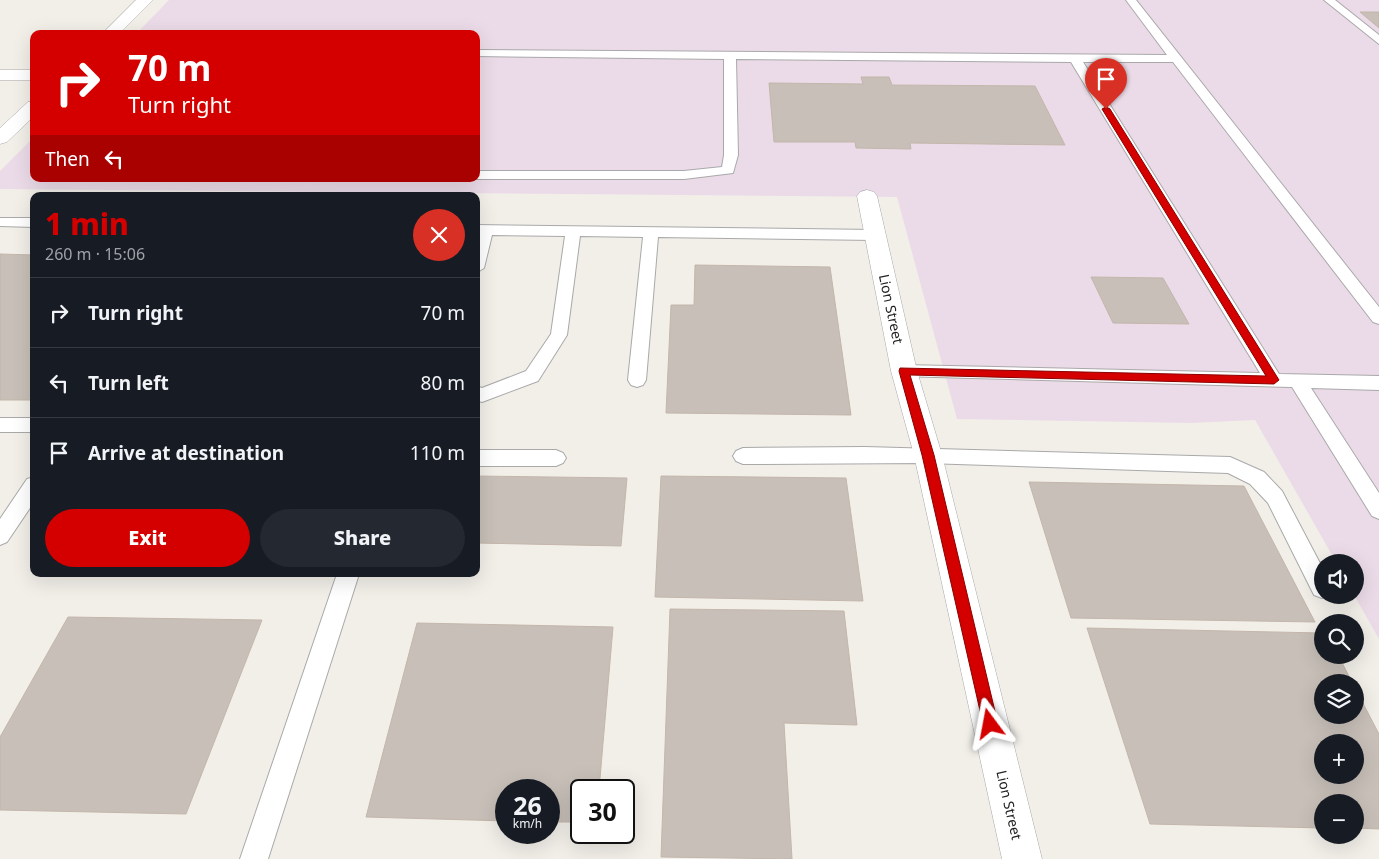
<!DOCTYPE html>
<meta charset="utf-8">
<style>
body{margin:0;font-family:"Noto Sans",sans-serif;background:#242831;color:#f1f3f6;height:100vh;display:flex;flex-direction:column;font-size:19px;white-space:nowrap}
*{box-sizing:border-box;margin:0}
p{font-size:16px;color:#9ea1a6}
.icon{flex:none;width:28px;height:28px;fill:none;stroke:currentColor;stroke-width:2;stroke-linecap:round;stroke-linejoin:round}
.map{position:relative;flex:1;overflow:hidden}
.drawer{position:absolute;left:30px;top:192px;width:450px;height:385px;display:flex;flex-direction:column;background:#171b24;border-radius:10px;box-shadow:0 5px 20px #0002}
.drawer>*{flex:none}
.top-card{position:absolute;left:30px;top:30px;width:450px;height:152px;border-radius:10px;box-shadow:0 5px 20px #0002;background:#d40000;color:#fff;overflow:hidden}
.tools{position:absolute;left:1314px;top:554px;display:grid;gap:10px}
.tools a{display:grid;place-items:center;width:50px;height:50px;border-radius:50%;background:#171b24;box-shadow:0 5px 20px #0002;font-size:25px}
.speed{position:absolute;left:495px;top:779px;display:flex;gap:10px;font-size:25px;font-weight:700;text-align:center}
.speed>*{display:grid;place-content:center;width:65px;height:65px;border-radius:50%;background:#171b24;box-shadow:0 5px 20px #0002;line-height:1}
.speed small{font-size:12px;font-weight:400}
.speed .limit{border:2px solid #111;border-radius:8px;background:#fff;color:#111}
.pin{position:absolute;display:grid;place-items:center;width:42px;height:42px;color:#fff;margin:-51px -21px;border-radius:50% 50% 50% 0;rotate:-45deg;box-shadow:0 0 5px #0007}
.pin .icon{rotate:45deg}
.me{position:absolute;width:55px;margin:-28px;rotate:347deg;stroke-linejoin:round;filter:drop-shadow(0 0 4px #0008)}
.turn{display:flex;align-items:center;gap:18px;height:105px;padding:0 15px;font-size:22px}
.turn .icon{width:65px;height:65px;stroke-width:2.5}
.turn b{display:block;font-size:35px;line-height:42px}
.then{display:flex;align-items:center;height:48px;padding:0 15px;background:#0003;gap:10px;font-size:19px}
.round{display:grid;place-items:center;flex:none;width:52px;height:52px;border-radius:26px;background:#242831}
.summary{display:flex;align-items:center;justify-content:space-between;height:85px;padding:0 15px}
h1{font-size:30px;font-weight:800;line-height:38px;color:#d40000}
.primary-button{display:flex;gap:10px;margin-top:auto;padding:10px 15px}
.primary-button a{flex:1;height:58px;border-radius:30px;background:#d40000;color:#fff;font-size:20px;font-weight:800;line-height:58px;text-align:center}
.primary-button a+a{background:#242831;color:#f1f3f6}
ul{padding:0;list-style:none}
li{display:flex;align-items:center;gap:15px;height:70px;padding:0 15px;border-top:1px solid #363941}
li div{flex:1}
li b{display:block;font-size:19px}
li em{font-style:normal}
.map>svg:first-child{display:block}
</style>
<div class="map">
<svg width="1379" height="859" viewBox="0 0 1379 859">
<rect width="100%" height="100%" fill="#f2efe9"/>
<!-- industrial -->
<path fill="#ebdbe8" d="M 169,0 L 1379,0 L 1379,639 L 1354,595 L 1355,562 L 1336,562 L 1255,420 L 1191,423 L 957,419 L 897,197 L 0,189 L 0,171 L 34,137 L 34,179 L 476,179 L 476,34 L 136,34 Z"/>
<!-- building -->
<path fill="#c7bfb8" stroke="#c4b6ab" fill-rule="evenodd" d="M 1360,12 L 1379,12 L 1379,28 Z
M 861,77 L 889,77 L 892,85 L 1035,86 L 1065,145 L 910,143 L 911,149 L 856,148 L 855,142 L 774,142 L 769,83 L 863,84 Z
M 0,254 L 34,255 L 34,400 L 0,400 Z
M 695,265 L 830,267 L 851,415 L 666,413 L 671,305 L 694,305 Z
M 1091,277 L 1163,278 L 1189,324 L 1113,323 Z
M 476,476 L 627,478 L 621,546 L 476,543 Z
M 661,476 L 846,478 L 863,601 L 655,597 Z
M 1029,482 L 1244,486 L 1315,622 L 1071,618 Z
M 670,609 L 844,611 L 857,725 L 784,723 L 792,859 L 661,857 Z
M 68,617 L 262,620 L 186,814 L 0,810 L 0,737 Z
M 417,623 L 613,627 L 599,790 L 581,790 L 581,822 L 549,822 L 549,790 L 506,790 L 506,821 L 366,817 Z
M 1087,628 L 1322,633 L 1322,655 L 1338,655 L 1352,682 L 1322,682 L 1322,715 L 1355,715 L 1355,688 L 1379,734 L 1379,829 L 1355,828 L 1355,802 L 1322,802 L 1322,828 L 1150,824 ZM 1322,742 L 1355,742 L 1355,775 L 1322,775 Z"/>
<g fill="none" stroke-linecap="round" stroke-linejoin="round">
<!-- service casing -->
<g stroke="#a9a9a9" stroke-width="2">
<path id="service" d="M 1126,0 L 1136,0 L 1379,307 L 1379,324 L 1373,322 L 1173,62 L 1083,62 L 1279,374 L 1379,376 L 1379,390 L 1311,388 L 1379,493 L 1379,519 L 1372,516 L 1292,387 L 898,376 L 895,371 L 898,366 L 904,365 L 1260,373 L 1071,62 L 736,59 L 738,155 L 733,173 L 684,179 L 474,179 L 476,179 L 476,171 L 684,171 L 722,167 L 724,155 L 724,59 L 476,56 L 476,50 L 1167,55 Z
M 1324,0 L 1335,0 L 1379,35 L 1379,44 Z
M 0,218 L 34,218 L 34,227 L 0,226 Z
M 476,225 L 875,230 L 882,235 L 875,240 L 658,237 L 646,380 L 643,385 L 637,387 L 631,385 L 628,380 L 643,237 L 580,236 L 567,335 L 538,381 L 482,402 L 476,400 L 476,386 L 482,388 L 526,371 L 551,334 L 565,236 L 492,235 L 484,268 L 476,273 Z
M 0,418 L 34,418 L 34,432 L 0,432 Z
M 865,447 L 1230,457 L 1264,472 L 1282,491 L 1322,567 L 1322,595 L 1330,595 L 1322,598 L 1314,595 L 1268,503 L 1250,484 L 1228,473 L 926,463 L 743,464 L 736,461 L 733,456 L 736,451 L 743,448 Z
M 476,450 L 556,450 L 563,453 L 566,458 L 563,463 L 556,466 L 476,466 Z
M 34,477 L 34,502 L 7,542 L 0,545 L 0,519 L 27,479 Z
M 337,574 L 359,574 L 268,859 L 240,859 Z"/>
</g>
<!-- minor casing -->
<g stroke="#a9a9a9" stroke-width="1">
<path id="minor" d="M 0,70 L 34,70 L 34,80 L 0,80 Z
M 867,190 L 874,192 L 877,196 L 917,371 L 942,455 L 1042,859 L 1002,859 L 914,455 L 891,371 L 857,196 L 860,192 Z"/>
</g>
<!-- tertiary casing -->
<g stroke="#a9a9a9" stroke-width="1">
<path id="tertiary" d="M 136,0 L 153,0 L 119,34 L 102,34 Z
M 34,101 L 34,116 L 7,142 L 0,144 L 0,128 L 28,102 Z"/>
</g>
<!-- service -->
<use href="#service" fill="#fff" fill-rule="evenodd"/>
<!-- minor -->
<use href="#minor" fill="#fff" fill-rule="evenodd"/>
<!-- tertiary -->
<use href="#tertiary" fill="#fff" fill-rule="evenodd"/>
</g>
<!-- route -->
<path fill="#d40000" stroke="#8a0000" d="M 1106,107 L 1110,109 L 1279,380 L 1274,384 L 910,375 L 934,455 L 998,724 L 996,729 L 990,732 L 985,729 L 983,724 L 922,455 L 899,371 L 900,368 L 1266,376 L 1102,109 Z"/>
<g text-anchor="middle" stroke-width="4" stroke-linejoin="round" paint-order="stroke">
<!-- street labels -->
<g font-size="14" fill="#222" stroke="#fff">
<text transform="translate(891 309) rotate(78)" y="5">Lion Street</text>
<text transform="translate(1009 805) rotate(77)" y="5">Lion Street</text>
</g>
</g>
</svg>
<div class="tools">
<a><svg class="icon" aria-label="sound" viewBox="0 0 24 24"><path d="M4 9h4l5-4v14l-5-4H4zM17 9q2 3 0 6"/></svg></a>
<a><svg class="icon" aria-label="search" viewBox="0 0 24 24"><circle cx="10" cy="10" r="6"/><path d="M15 15l6 6"/></svg></a>
<a><svg class="icon" aria-label="layers" viewBox="0 0 24 24"><path d="M12 4l9 5-9 5-9-5zM3 14l9 5 9-5"/></svg></a>
<a>+</a>
<a>−</a>
</div>
<div class="speed"><div>26<small>km/h</small></div><div class="limit">30</div></div>
<div class="pin" style="left:1106px;top:109px;background:#d93025"><svg class="icon" aria-label="arrive" viewBox="0 0 24 24"><path d="M6 21V4h12l-3 4 3 4H6"/></svg></div>
<svg class="me" style="left:990px;top:724px" viewBox="-20 -20 40 40"><path d="M0-17L14 15 0 8-14 15z" fill="#d40000" stroke="#fff" stroke-width="4"/></svg>
<div class="top-card">
<div class="turn"><svg class="icon" aria-label="right" viewBox="0 0 24 24"><path d="M7 20v-9h11M14 6l5 5-5 5"/></svg><div><b>70 m</b>Turn right</div></div>
<div class="then">Then<svg class="icon" aria-label="left" viewBox="0 0 24 24"><path d="M17 20v-9H6M10 6l-5 5 5 5"/></svg></div>
</div>
<section class="drawer">
<div class="summary"><div><h1>1 min</h1><p>260 m · 15:06</p></div><a class="round" style="background:#d93025;color:#fff"><svg class="icon" aria-label="close" viewBox="0 0 24 24"><path d="M6 6l12 12M18 6L6 18"/></svg></a></div>
<ul>
<li><svg class="icon" aria-label="right" viewBox="0 0 24 24"><path d="M7 20v-9h11M14 6l5 5-5 5"/></svg><div><b>Turn right</b></div><em>70 m</em></li>
<li><svg class="icon" aria-label="left" viewBox="0 0 24 24"><path d="M17 20v-9H6M10 6l-5 5 5 5"/></svg><div><b>Turn left</b></div><em>80 m</em></li>
<li><svg class="icon" aria-label="arrive" viewBox="0 0 24 24"><path d="M6 21V4h12l-3 4 3 4H6"/></svg><div><b>Arrive at destination</b></div><em>110 m</em></li>
</ul>
<div class="primary-button"><a>Exit</a><a>Share</a></div>
</section>
</div>
